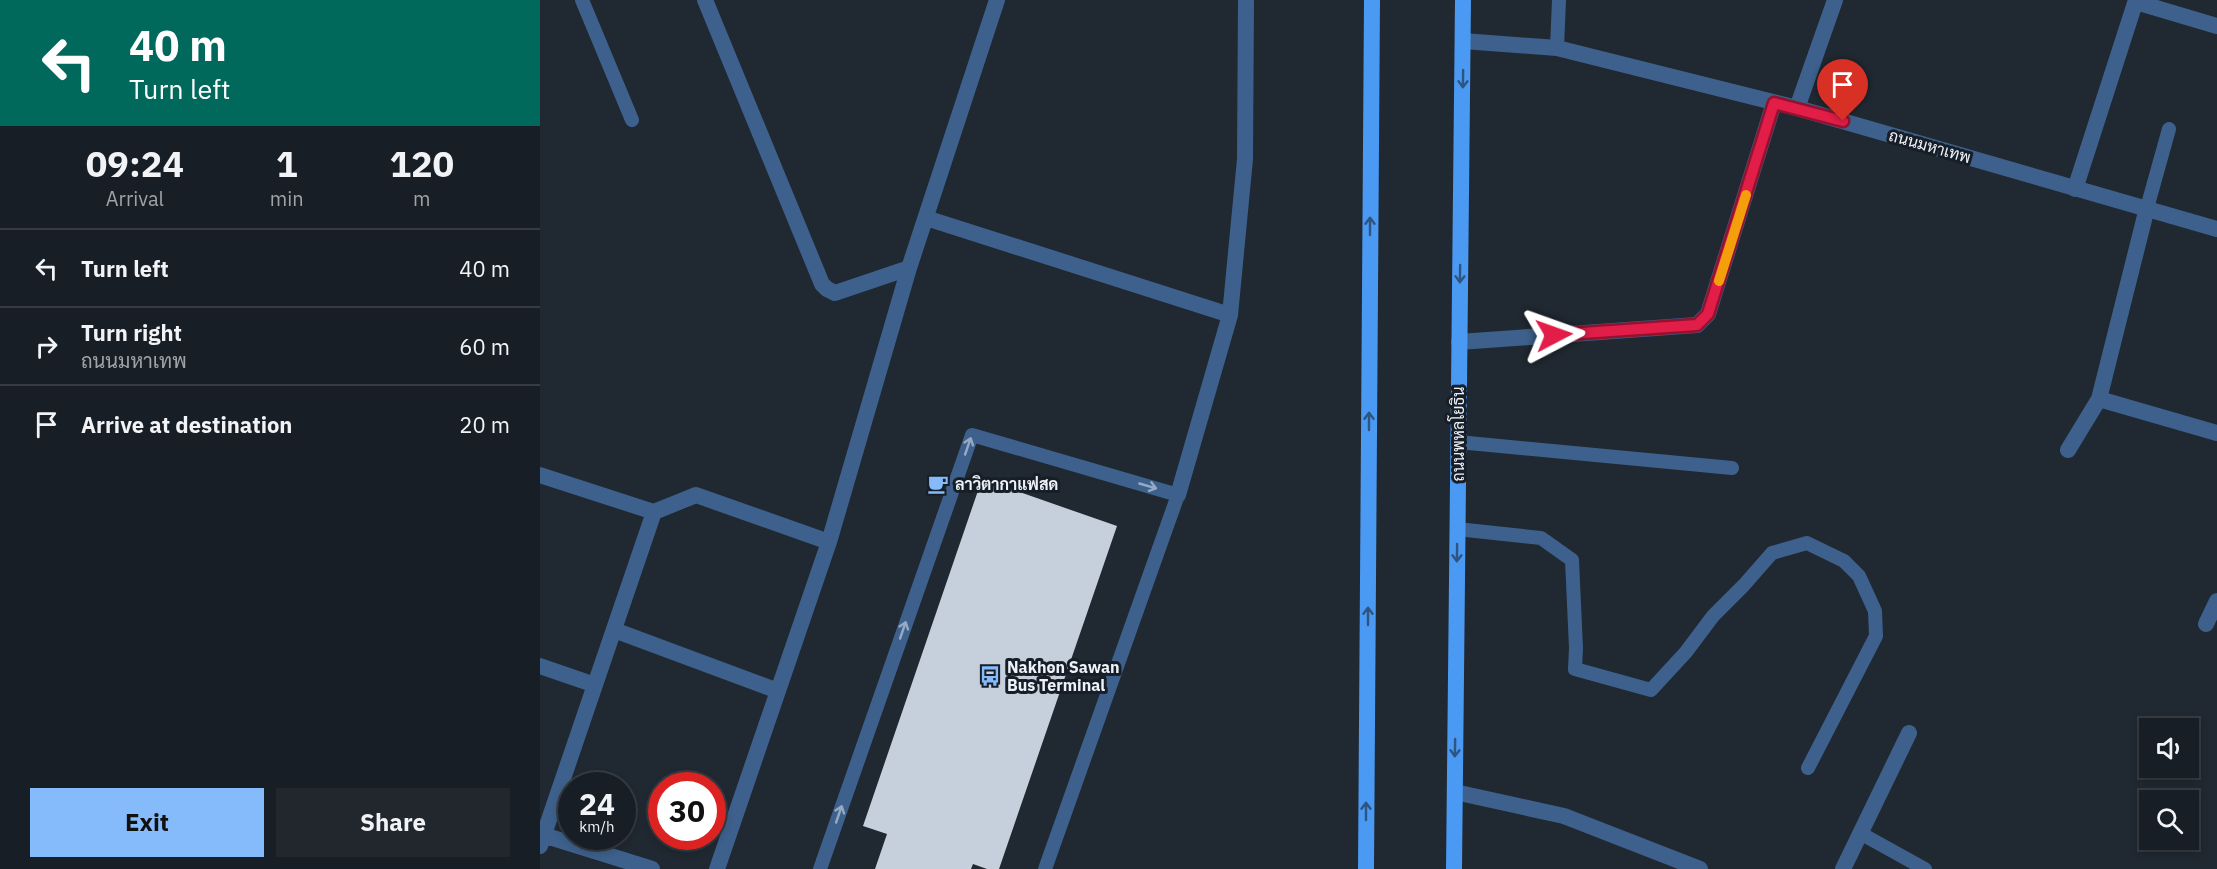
<!DOCTYPE html>
<meta charset="utf-8">
<style>
body{margin:0;font-family:"IBM Plex Sans",Sarabun,sans-serif;background:#21272d;color:#f1f3f6;height:100vh;display:flex;flex-direction:column;font-size:22px;white-space:nowrap}
*{box-sizing:border-box;margin:0}
p{font-size:20px;color:#9fa2a7}
.icon{flex:none;width:33px;height:33px;fill:none;stroke:currentColor;stroke-width:2;stroke-linecap:round;stroke-linejoin:round}
.map{position:relative;flex:1;overflow:hidden}
.details{display:flex;flex-direction:column;background:#181e25;width:540px}
.details>*{flex:none}
.banner{background:#00695c;color:#fff;overflow:hidden}
.fabs{position:absolute;left:1599px;top:718px;display:grid;gap:12px}
.fabs a{display:grid;place-items:center;width:60px;height:60px;border-radius:0px;background:#181e25;box-shadow:0 3px 9px #0003,0 0 0 2px #363c42;font-size:30px}
.speed{position:absolute;left:18px;top:772px;display:flex;gap:12px;font-size:30px;font-weight:700;text-align:center}
.speed>*{display:grid;place-content:center;width:78px;height:78px;border-radius:50%;background:#181e25;box-shadow:0 3px 9px #0003,0 0 0 2px #363c42;line-height:1}
.speed small{font-size:15px;font-weight:400}
.speed .limit{border:9px solid #d22;background:#fff;color:#111}
.pin{position:absolute;display:grid;place-items:center;width:51px;height:51px;color:#fff;margin:-62px -26px;border-radius:50% 50% 50% 0;rotate:-45deg;box-shadow:0 0 6px #0007}
.pin .icon{rotate:45deg}
.me{position:absolute;width:66px;margin:-33px;rotate:86deg;stroke-linejoin:round;filter:drop-shadow(0 0 4px #0008)}
.turn{display:flex;align-items:center;gap:21px;height:126px;padding:0 30px;font-size:27px}
.turn .icon{width:78px;height:78px;stroke-width:2.5}
.turn b{display:block;font-size:42px;line-height:51px}
.eta{display:flex;justify-content:space-evenly;align-items:center;height:102px;text-align:center}
.eta b{font-size:36px;font-weight:700;line-height:42px}
.button{display:flex;gap:12px;margin-top:auto;padding:12px 30px}
.button a{flex:1;height:69px;border-radius:0px;background:#85bbfb;color:#111;font-size:24px;font-weight:700;line-height:69px;text-align:center}
.button a+a{background:#21272d;color:#f1f3f6}
ul{padding:0;list-style:none}
li{display:flex;align-items:center;gap:18px;height:78px;padding:0 30px;border-top:2px solid #363c42}
li div{flex:1}
li b{display:block;font-size:22px}
li em{font-style:normal}
main{display:flex;flex:1;min-height:0}
.map>svg:first-child{display:block}
</style>
<main>
<section class="details">
<div class="banner">
<div class="turn"><svg class="icon" aria-label="left" viewBox="0 0 24 24"><path d="M17 20v-9H6M10 6l-5 5 5 5"/></svg><div><b>40 m</b>Turn left</div></div>
</div>
<div class="eta">
<div><b>09:24</b><p>Arrival</p></div>
<div><b>1</b><p>min</p></div>
<div><b>120</b><p>m</p></div>
</div>
<ul>
<li><svg class="icon" aria-label="left" viewBox="0 0 24 24"><path d="M17 20v-9H6M10 6l-5 5 5 5"/></svg><div><b>Turn left</b></div><em>40 m</em></li>
<li><svg class="icon" aria-label="right" viewBox="0 0 24 24"><path d="M7 20v-9h11M14 6l5 5-5 5"/></svg><div><b>Turn right</b><p>ถนนมหาเทพ</p></div><em>60 m</em></li>
<li><svg class="icon" aria-label="arrive" viewBox="0 0 24 24"><path d="M6 21V4h12l-3 4 3 4H6"/></svg><div><b>Arrive at destination</b></div><em>20 m</em></li>
</ul>
<div class="button"><a>Exit</a><a>Share</a></div>
</section>
<div class="map">
<svg width="1677" height="869" viewBox="0 0 1677 869">
<rect width="100%" height="100%" fill="#202831"/>
<!-- building -->
<path fill="#c6d0dc" d="M 442,479 L 577,526 L 459,869 L 447,869 L 433,864 L 431,869 L 335,869 L 347,834 L 323,826 Z"/>
<g fill="none" stroke-linecap="round" stroke-linejoin="round">
<!-- service -->
<path stroke="#3d618c" stroke-width="14" d="M 42,0 L 92,120
M 1017,48 L 1019,0
M 1607,208 L 1629,129
M 918,442 L 1192,468
M 917,529 L 1001,538 L 1032,560 L 1036,648 L 1035,669 L 1111,690 L 1146,652 L 1173,616 L 1204,585 L 1232,553 L 1267,543 L 1304,561 L 1319,576 L 1335,611 L 1336,636 L 1268,768
M 1320,833 L 1385,869
M 280,869 L 432,435 L 638,495 L 505,869"/>
<!-- minor -->
<path stroke="#3d618c" stroke-width="16" d="M 165,0 L 282,284 L 287,289 L 295,293 L 369,268
M 1596,2 L 1677,26
M 1257,108 L 1295,0
M 1535,189 L 1596,0
M 386,218 L 690,315
M 919,342 L 1157,325 L 1168,314 L 1234,103
M 1559,399 L 1677,433
M 1528,450 L 1559,399 L 1607,208
M 0,475 L 114,512
M 638,495 L 690,315 L 705,159 L 706,0
M 1666,624 L 1677,601
M 74,630 L 238,691
M 0,666 L 55,685
M 915,792 L 1024,816 L 1160,869
M 0,834 L 112,869
M 0,846 L 114,512 L 156,495 L 289,542
M 177,869 L 289,542 L 369,268 L 457,0
M 1303,869 L 1369,733"/>
<!-- tertiary -->
<path stroke="#3d618c" stroke-width="16" d="M 923,41 L 1017,48 L 1257,108 L 1677,229"/>
<!-- primary -->
<path stroke="#4a99f2" stroke-width="16" d="M 826,869 L 832,0
M 914,869 L 923,0"/>
</g>
<!-- one-way arrows -->
<defs><path id="oneway-shaft" d="M-6 0H5M1.5-3L5.5 0L1.5 3" fill="none" stroke-width="1.6" stroke-linecap="round" stroke-linejoin="round" transform="scale(1.5)"/></defs>
<g stroke="#2e5582">
<use href="#oneway-shaft" transform="translate(923 79) rotate(91)"/>
<use href="#oneway-shaft" transform="translate(830 226) rotate(-90)"/>
<use href="#oneway-shaft" transform="translate(920 274) rotate(91)"/>
<use href="#oneway-shaft" transform="translate(829 421) rotate(-90)"/>
<use href="#oneway-shaft" transform="translate(917 553) rotate(91)"/>
<use href="#oneway-shaft" transform="translate(828 616) rotate(-90)"/>
<use href="#oneway-shaft" transform="translate(915 748) rotate(91)"/>
<use href="#oneway-shaft" transform="translate(826 811) rotate(-90)"/>
</g>
<g stroke="#95aac2">
<use href="#oneway-shaft" transform="translate(428 446) rotate(-71)"/>
<use href="#oneway-shaft" transform="translate(608 486) rotate(16)"/>
<use href="#oneway-shaft" transform="translate(363 630) rotate(-71)"/>
<use href="#oneway-shaft" transform="translate(299 814) rotate(-71)"/>
</g>
<g fill="none" stroke-linecap="round" stroke-linejoin="round">
<!-- route casing -->
<g stroke="#92132f" stroke-width="15">
<path id="route" d="M 1014,335 L 1157,325 L 1168,314 L 1234,103 L 1303,121"/>
</g>
<!-- route -->
<use href="#route" stroke="#e11d48" stroke-width="10"/>
<!-- slow -->
<path stroke="#f59e0b" stroke-width="10" d="M 1179,281 L 1206,195"/>
</g>
<!-- icons -->
<defs>
<g id="cafe-bare" transform="scale(1.62)"><path d="M-5.5-4.5H6V0H3Q3 3.5 0 3.5H-2.5Q-5.5 3.5-5.5 0ZM3-3.2v2h1.7v-2ZM-6 4.5H4V6H-6Z" fill="#85bbfb" stroke="#171e27" stroke-width="2.5" paint-order="stroke"/></g>
<g id="bus-bare" transform="scale(1.62)"><path d="M-5-6H5V4H4V6H2V4H-2V6H-4V4H-5ZM-3.5-4V0h7V-4ZM-3.5 1.2v1.5H-2V1.2ZM2 1.2v1.5H3.5V1.2Z" fill="#85bbfb" stroke="#171e27" stroke-width="2.5" paint-order="stroke"/></g>
</defs>
<g fill-rule="evenodd">
<use href="#cafe-bare" x="398" y="484"/>
<use href="#bus-bare" x="450" y="676"/>
</g>
<g text-anchor="middle" stroke-width="6" stroke-linejoin="round" paint-order="stroke">
<!-- street labels -->
<g font-size="16" fill="#edf2f9" stroke="#171e27">
<text transform="translate(1390 146) rotate(16)" y="6">ถนนมหาเทพ</text>
<text transform="translate(918 434) rotate(-90)" y="6">ถนนพหลโยธิน</text>
</g>
<!-- poi labels -->
<g font-size="16" font-weight="bold" fill="#edf2f9" stroke="#171e27" text-anchor="start">
<text x="415" y="490">ลาวิตากาแฟสด</text>
<text x="467" y="673">Nakhon Sawan<tspan x="467" dy="18">Bus Terminal</tspan></text>
</g>
</g>
</svg>
<div class="fabs">
<a><svg class="icon" aria-label="sound" viewBox="0 0 24 24"><path d="M4 9h4l5-4v14l-5-4H4zM17 9q2 3 0 6"/></svg></a>
<a><svg class="icon" aria-label="search" viewBox="0 0 24 24"><circle cx="10" cy="10" r="6"/><path d="M15 15l6 6"/></svg></a>
</div>
<div class="speed"><div>24<small>km/h</small></div><div class="limit">30</div></div>
<div class="pin" style="left:1303px;top:121px;background:#d93025"><svg class="icon" aria-label="arrive" viewBox="0 0 24 24"><path d="M6 21V4h12l-3 4 3 4H6"/></svg></div>
<svg class="me" style="left:1014px;top:335px" viewBox="-20 -20 40 40"><path d="M0-17L14 15 0 8-14 15z" fill="#e11d48" stroke="#fff" stroke-width="4"/></svg>
</div>
</main>
